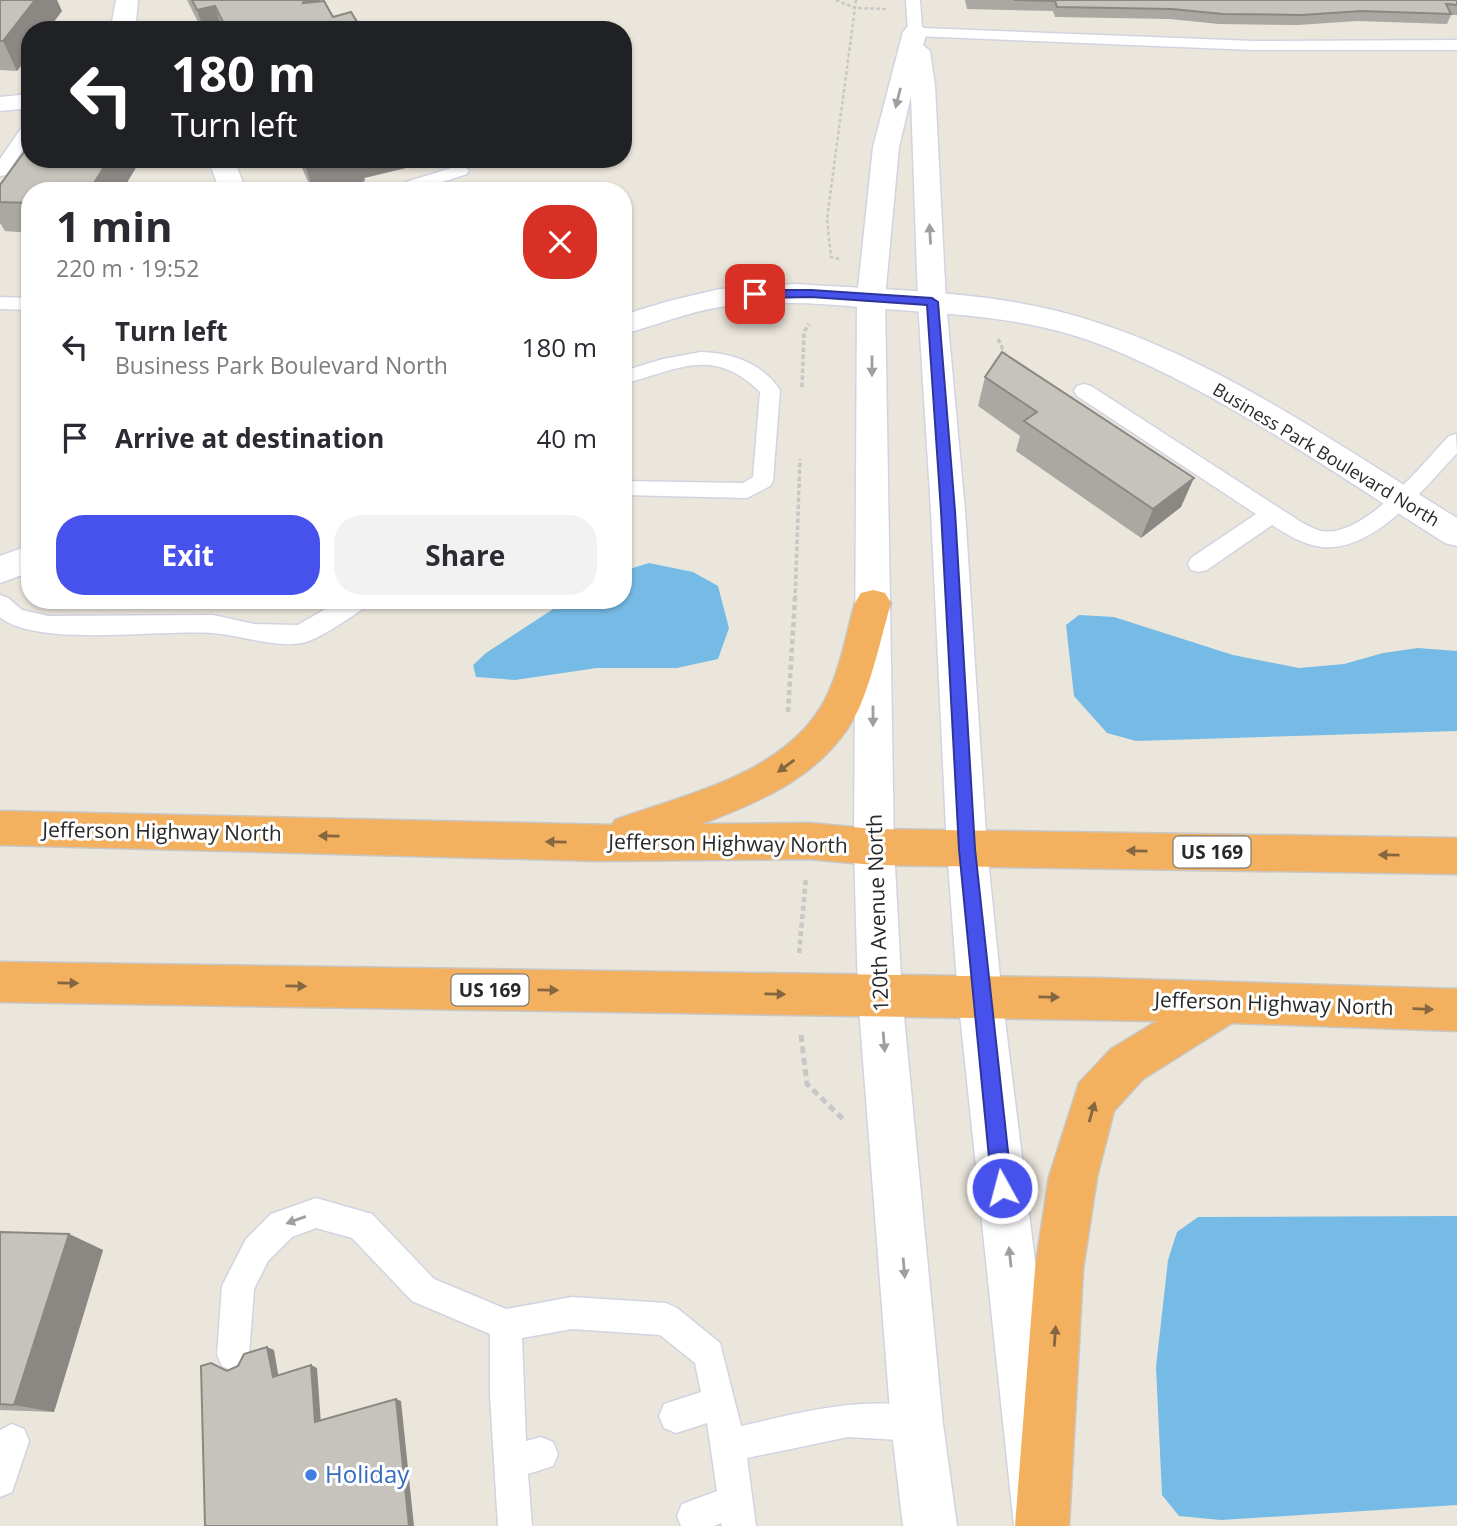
<!DOCTYPE html>
<meta charset="utf-8">
<style>
body{margin:0;font-family:"Open Sans",sans-serif;background:#f2f2f3;color:#2b2b33;height:100vh;display:flex;flex-direction:column;font-size:26px;white-space:nowrap}
*{box-sizing:border-box;margin:0}
p{font-size:23px;color:#7c7c81}
.icon{flex:none;width:38px;height:38px;fill:none;stroke:currentColor;stroke-width:2;stroke-linecap:round;stroke-linejoin:round}
.map{position:relative;flex:1;overflow:hidden}
.drawer{position:absolute;left:21px;top:182px;width:611px;height:427px;display:flex;flex-direction:column;background:#fff;border-radius:28px;box-shadow:0 2px 5px #0004}
.drawer>*{flex:none}
.top-card{position:absolute;left:21px;top:21px;width:611px;height:147px;border-radius:28px;box-shadow:0 2px 5px #0004;background:#202124;color:#fff;overflow:hidden}
.pin{position:absolute;display:grid;place-items:center;width:60px;height:60px;color:#fff;margin:-30px;border-radius:14px;box-shadow:0 4px 10px #0006}
.me{position:absolute;width:77px;margin:-38px;rotate:353deg;stroke-linejoin:round;filter:drop-shadow(0 0 5px #0008)}
.turn{display:flex;align-items:center;gap:24px;height:147px;padding:0 35px;font-size:32px}
.turn .icon{width:91px;height:91px;stroke-width:2.5}
.turn b{display:block;font-size:49px;line-height:60px}
.round{display:grid;place-items:center;flex:none;width:74px;height:74px;border-radius:28px;background:#f2f2f3}
.head{display:flex;align-items:center;justify-content:space-between;height:119px;padding:0 35px}
h1{font-size:42px;font-weight:700;line-height:52px}
.primary-button{display:flex;gap:14px;margin-top:auto;padding:14px 35px}
.primary-button a{flex:1;height:80px;border-radius:28px;background:#4752ed;color:#fff;font-size:28px;font-weight:700;line-height:80px;text-align:center}
.primary-button a+a{background:#f2f2f3;color:#2b2b33}
ul{padding:0;list-style:none}
li{display:flex;align-items:center;gap:21px;height:91px;padding:0 35px}
li div{flex:1}
li b{display:block;font-size:26px}
li em{font-style:normal}
.map>svg:first-child{display:block}
</style>
<div class="map">
<svg width="1457" height="1526" viewBox="0 0 1457 1526">
<rect width="100%" height="100%" fill="#ebe6dc"/>
<!-- water -->
<path fill="#76bbe6" d="M 649,563 L 693,572 L 718,586 L 729,628 L 718,659 L 677,668 L 597,668 L 515,680 L 476,677 L 473,665 L 486,653 L 567,600 L 623,600 L 623,571 Z
M 1079,615 L 1114,617 L 1233,655 L 1299,668 L 1344,664 L 1383,653 L 1418,648 L 1457,651 L 1457,731 L 1136,741 L 1107,733 L 1074,696 L 1066,625 Z
M 1457,1216 L 1457,1505 L 1221,1520 L 1179,1516 L 1162,1495 L 1156,1367 L 1168,1260 L 1177,1232 L 1198,1217 Z"/>
<g fill="none" stroke-linecap="round" stroke-linejoin="round">
<!-- lane casing -->
<g stroke="#d2d3e1" stroke-width="3">
<path id="lane" d="M 906,0 L 920,0 L 922,28 L 1254,41 L 1457,40 L 1457,50 L 1254,50 L 915,36 L 908,32 Z
M 30,96 L 30,139 L 6,175 L 0,176 L 0,159 L 22,127 L 21,101 Z
M 461,165 L 469,170 L 467,174 L 414,191 L 388,191 L 390,187 Z
M 0,297 L 30,298 L 30,310 L 0,309 Z
M 701,352 C 732,353 762,363 780,390 L 773,481 L 770,486 L 747,498 L 623,495 L 623,481 L 743,483 L 753,477 L 760,392 C 713,345 677,370 623,384 L 623,371 L 663,359 Z
M 1084,384 L 1091,386 L 1301,522 C 1307,525 1314,529 1321,531 C 1364,539 1422,464 1449,436 L 1456,434 L 1457,453 C 1425,487 1375,552 1322,547 C 1304,545 1286,534 1272,525 L 1207,570 L 1199,572 L 1191,570 L 1188,564 L 1191,558 L 1256,514 L 1077,396 L 1074,391 L 1077,386 Z
M 0,595 L 8,598 L 22,610 L 48,616 L 213,615 L 254,624 L 298,625 L 341,600 L 371,600 L 368,606 C 351,616 321,639 302,643 C 271,648 242,635 212,633 C 162,629 36,648 0,617 Z
M 316,1198 L 372,1214 L 434,1279 L 506,1309 L 572,1297 L 666,1303 L 677,1308 L 720,1343 L 741,1426 C 795,1414 876,1391 929,1412 L 934,1424 L 929,1436 L 917,1441 L 848,1437 L 747,1458 L 756,1526 L 722,1526 L 721,1523 L 714,1526 L 681,1526 L 677,1516 L 682,1504 L 717,1491 L 707,1423 L 676,1433 L 664,1428 L 659,1416 L 664,1404 L 701,1392 L 695,1363 L 660,1335 L 572,1329 L 522,1338 L 526,1441 L 541,1437 L 553,1442 L 558,1454 L 553,1466 L 528,1474 L 532,1526 L 498,1526 L 490,1396 L 490,1334 L 412,1301 L 352,1238 L 316,1228 L 292,1237 L 268,1261 L 254,1289 L 249,1355 L 244,1366 L 233,1371 L 222,1366 L 217,1355 L 222,1286 L 246,1239 L 271,1214 Z
M 12,1424 L 24,1429 L 29,1441 L 12,1492 L 0,1497 L 0,1430 Z"/>
</g>
<!-- street casing -->
<g stroke="#d2d3e1" stroke-width="3">
<path id="street" d="M 116,0 L 138,0 L 136,22 L 139,30 L 115,30 L 112,22 Z
M 915,25 L 923,27 L 927,32 L 923,45 L 930,51 L 935,86 L 946,302 L 965,511 L 987,849 L 1002,996 L 1068,1526 L 1014,1526 L 958,996 L 947,849 L 931,511 L 918,302 L 911,96 L 899,147 L 885,298 L 894,847 L 902,995 L 943,1424 L 957,1526 L 903,1526 L 891,1424 L 858,995 L 854,847 L 857,298 L 873,147 L 903,32 L 907,27 Z
M 30,94 L 30,108 L 0,111 L 0,97 Z
M 208,159 L 234,159 L 246,191 L 220,191 Z"/>
</g>
<!-- secondary casing -->
<g stroke="#d2d3e1" stroke-width="3">
<path id="secondary" d="M 795,284 C 881,290 969,290 1053,310 C 1201,346 1329,440 1457,518 L 1457,546 L 1445,543 C 1335,474 1227,396 1107,347 C 1035,318 959,314 883,309 C 829,304 774,299 720,307 C 686,312 655,326 623,334 L 623,315 L 669,301 L 720,289 Z
M 30,545 L 30,572 L 0,583 L 0,556 Z"/>
</g>
<!-- highway casing -->
<g stroke="#c7c7c7" stroke-width="3">
<path id="highway" d="M 873,590 L 885,593 L 891,603 C 881,637 874,673 860,706 C 830,772 765,800 701,824 L 809,823 L 874,829 L 1457,838 L 1457,874 L 874,865 L 809,859 L 598,861 L 0,845 L 0,811 L 612,825 L 615,820 C 686,794 786,774 825,700 C 840,671 846,635 855,603 L 861,593 Z
M 0,962 L 1098,978 L 1457,989 L 1457,1031 L 1232,1023 L 1143,1079 L 1114,1111 L 1097,1177 L 1083,1269 L 1069,1526 L 1015,1526 L 1035,1269 L 1049,1177 L 1079,1083 L 1111,1049 L 1157,1021 L 0,1002 Z"/>
</g>
<!-- path-far3 -->
<path stroke="#c7c7c7" stroke-width="2.5" stroke-dasharray="3.5 2.5" stroke-linecap="butt" d="M 836,0 L 855,8 L 886,9
M 839,259 L 831,257 L 827,219 L 856,0"/>
<!-- path-far2 -->
<path stroke="#c7c7c7" stroke-width="3.5" stroke-dasharray="4.5 2.5" stroke-linecap="butt" d="M 998,339 L 1006,356
M 802,387 L 804,332 L 809,324
M 795,600 L 800,459"/>
<!-- path-far1 -->
<path stroke="#c7c7c7" stroke-width="4.5" stroke-dasharray="5 3.5" stroke-linecap="butt" d="M 788,712 L 795,598
M 799,953 L 806,878"/>
<!-- path -->
<path stroke="#c7c7c7" stroke-width="5" stroke-dasharray="7 4.5" stroke-linecap="butt" d="M 801,1035 L 807,1084 L 845,1121"/>
<!-- lane -->
<use href="#lane" fill="#fff" fill-rule="evenodd"/>
<!-- street -->
<use href="#street" fill="#fff" fill-rule="evenodd"/>
<!-- secondary -->
<use href="#secondary" fill="#fff" fill-rule="evenodd"/>
<!-- highway -->
<use href="#highway" fill="#f3b05f" fill-rule="evenodd"/>
</g>
<!-- wall -->
<path fill="#aaa8a2" d="M 0,0 L 62,11 L 30,30 L 30,54 L 17,71 L 0,70 Z
M 187,0 L 320,0 L 333,17 L 362,30 L 202,30 Z
M 965,0 L 1457,0 L 1457,15 L 1451,15 L 1447,24 L 1357,21 L 1298,25 L 1219,24 L 1169,19 L 1055,17 L 1053,11 L 967,9 Z
M 30,159 L 141,159 L 122,191 L 30,191 L 30,233 L 5,231 L 0,223 L 0,185 Z
M 298,159 L 440,159 L 364,178 L 365,181 L 328,191 L 312,191 Z
M 985,377 L 1181,507 L 1141,538 L 1016,451 L 1020,436 L 978,406 Z
M 0,1232 L 69,1234 L 103,1250 L 54,1412 L 0,1410 Z"/>
<!-- shaded-wall -->
<path fill="#8b8884" d="M 35,0 L 57,0 L 62,11 L 48,30 L 30,30 L 30,54 L 17,71 L 3,41 Z
M 304,0 L 320,0 L 326,23 L 303,3 Z
M 215,6 L 222,30 L 204,30 L 197,10 Z
M 109,159 L 141,159 L 122,191 L 89,191 Z
M 324,159 L 440,159 L 440,160 L 364,178 L 365,181 L 328,191 L 313,191 L 305,164 Z
M 1194,478 L 1181,507 L 1141,538 L 1153,509 Z
M 69,1234 L 103,1250 L 54,1412 L 14,1405 Z
M 267,1347 L 274,1350 L 279,1379 L 273,1377 Z
M 311,1365 L 317,1368 L 321,1424 L 315,1422 Z
M 396,1399 L 401,1401 L 414,1526 L 409,1526 Z"/>
<!-- building -->
<path fill="#c6c3bc" stroke="#8b8884" stroke-width="2" d="M 0,0 L 35,0 L 3,41 L 0,41 Z
M 192,0 L 304,0 L 303,3 L 324,1 L 333,17 L 351,12 L 362,30 L 227,30 L 215,6 L 197,10 Z
M 1014,0 L 1457,0 L 1457,5 L 1446,4 L 1451,14 L 1361,11 L 1302,15 L 1223,14 L 1172,9 L 1057,7 L 1055,1 Z
M 30,144 L 30,159 L 109,159 L 89,191 L 30,191 L 30,203 L 0,202 L 0,185 Z
M 303,159 L 324,159 L 305,164 Z
M 1002,352 L 1194,478 L 1153,509 L 1024,421 L 1037,412 L 985,377 Z
M 0,1232 L 69,1234 L 14,1405 L 0,1404 Z
M 267,1347 L 273,1377 L 311,1365 L 315,1422 L 396,1399 L 409,1526 L 205,1526 L 201,1366 L 211,1363 L 227,1371 L 238,1366 L 244,1354 Z"/>
<!-- one-way arrows -->
<defs><path id="oneway-solid" d="M-6-.8H1V-3.2L6.5 0L1 3.2V.8H-6Z" transform="scale(1.75)"/></defs>
<g fill="#9f9f9f">
<use href="#oneway-solid" transform="translate(898 98) rotate(104)"/>
<use href="#oneway-solid" transform="translate(930 234) rotate(-93)"/>
<use href="#oneway-solid" transform="translate(872 366) rotate(90)"/>
<use href="#oneway-solid" transform="translate(873 716) rotate(90)"/>
<use href="#oneway-solid" transform="translate(884 1042) rotate(85)"/>
<use href="#oneway-solid" transform="translate(296 1220) rotate(160)"/>
<use href="#oneway-solid" transform="translate(1010 1257) rotate(-96)"/>
<use href="#oneway-solid" transform="translate(904 1268) rotate(85)"/>
</g>
<g fill="#846641">
<use href="#oneway-solid" transform="translate(786 766) rotate(144)"/>
<use href="#oneway-solid" transform="translate(329 836) rotate(-179)"/>
<use href="#oneway-solid" transform="translate(556 842) rotate(-179)"/>
<use href="#oneway-solid" transform="translate(1137 851) rotate(-179)"/>
<use href="#oneway-solid" transform="translate(1389 855) rotate(-179)"/>
<use href="#oneway-solid" transform="translate(68 983) rotate(1)"/>
<use href="#oneway-solid" transform="translate(296 986) rotate(1)"/>
<use href="#oneway-solid" transform="translate(548 990) rotate(1)"/>
<use href="#oneway-solid" transform="translate(775 994) rotate(1)"/>
<use href="#oneway-solid" transform="translate(1049 997) rotate(1)"/>
<use href="#oneway-solid" transform="translate(1423 1009) rotate(2)"/>
<use href="#oneway-solid" transform="translate(1092 1112) rotate(-74)"/>
<use href="#oneway-solid" transform="translate(1055 1336) rotate(-86)"/>
</g>
<!-- route -->
<path fill="#4752ed" stroke="#2e359a" stroke-width="2" d="M 811,290 L 932,298 L 938,302 L 955,511 L 975,849 L 1012,1188 L 1009,1195 L 1002,1198 L 995,1195 L 992,1188 L 959,849 L 941,511 L 927,305 L 811,297 L 755,298 L 750,294 L 755,290 Z"/>
<!-- markers -->
<circle fill="#3f7fe0" stroke="#fff" stroke-width="2.5" cx="311" cy="1475" r="7"/>
<g text-anchor="middle" stroke-width="6" stroke-linejoin="round" paint-order="stroke">
<!-- far-street labels -->
<g font-size="18" fill="#292929" stroke="#fff">
<text transform="translate(1326 455) rotate(31)" y="6">Business Park Boulevard North</text>
</g>
<!-- shield labels -->
<g fill="#fff" stroke="#696969" stroke-width="2">
<rect x="1173.5" y="836.5" width="77" height="31" rx="5"/>
<rect x="451.5" y="974.5" width="77" height="31" rx="5"/>
</g>
<g font-size="19" font-weight="bold" fill="#292929">
<text x="1212" y="859">US 169</text>
<text x="490" y="997">US 169</text>
</g>
<!-- street labels -->
<g font-size="21" fill="#292929" stroke="#fff">
<text transform="translate(162 832) rotate(1)" y="7">Jefferson Highway North</text>
<text transform="translate(728 844) rotate(1)" y="7">Jefferson Highway North</text>
<text transform="translate(878 913) rotate(-92)" y="7">120th Avenue North</text>
<text transform="translate(1274 1004) rotate(2)" y="7">Jefferson Highway North</text>
</g>
<!-- near-shop labels -->
<g font-size="24" fill="#366cbe" stroke="#fff" text-anchor="start">
<text x="325" y="1483">Holiday</text>
</g>
</g>
</svg>
<div class="pin" style="left:755px;top:294px;background:#d93025"><svg class="icon" aria-label="arrive" viewBox="0 0 24 24"><path d="M6 21V4h12l-3 4 3 4H6"/></svg></div>
<svg class="me" style="left:1002px;top:1188px" viewBox="-20 -20 40 40"><circle r="17" fill="#4752ed" stroke="#fff" stroke-width="3"/><path d="M0-11L8 9 0 5-8 9z" fill="#fff"/></svg>
<div class="top-card">
<div class="turn"><svg class="icon" aria-label="left" viewBox="0 0 24 24"><path d="M17 20v-9H6M10 6l-5 5 5 5"/></svg><div><b>180 m</b>Turn left</div></div>
</div>
<section class="drawer">
<div class="head"><div><h1>1 min</h1><p>220 m · 19:52</p></div><a class="round" style="background:#d93025;color:#fff"><svg class="icon" aria-label="close" viewBox="0 0 24 24"><path d="M6 6l12 12M18 6L6 18"/></svg></a></div>
<ul>
<li><svg class="icon" aria-label="left" viewBox="0 0 24 24"><path d="M17 20v-9H6M10 6l-5 5 5 5"/></svg><div><b>Turn left</b><p>Business Park Boulevard North</p></div><em>180 m</em></li>
<li><svg class="icon" aria-label="arrive" viewBox="0 0 24 24"><path d="M6 21V4h12l-3 4 3 4H6"/></svg><div><b>Arrive at destination</b></div><em>40 m</em></li>
</ul>
<div class="primary-button"><a>Exit</a><a>Share</a></div>
</section>
</div>
